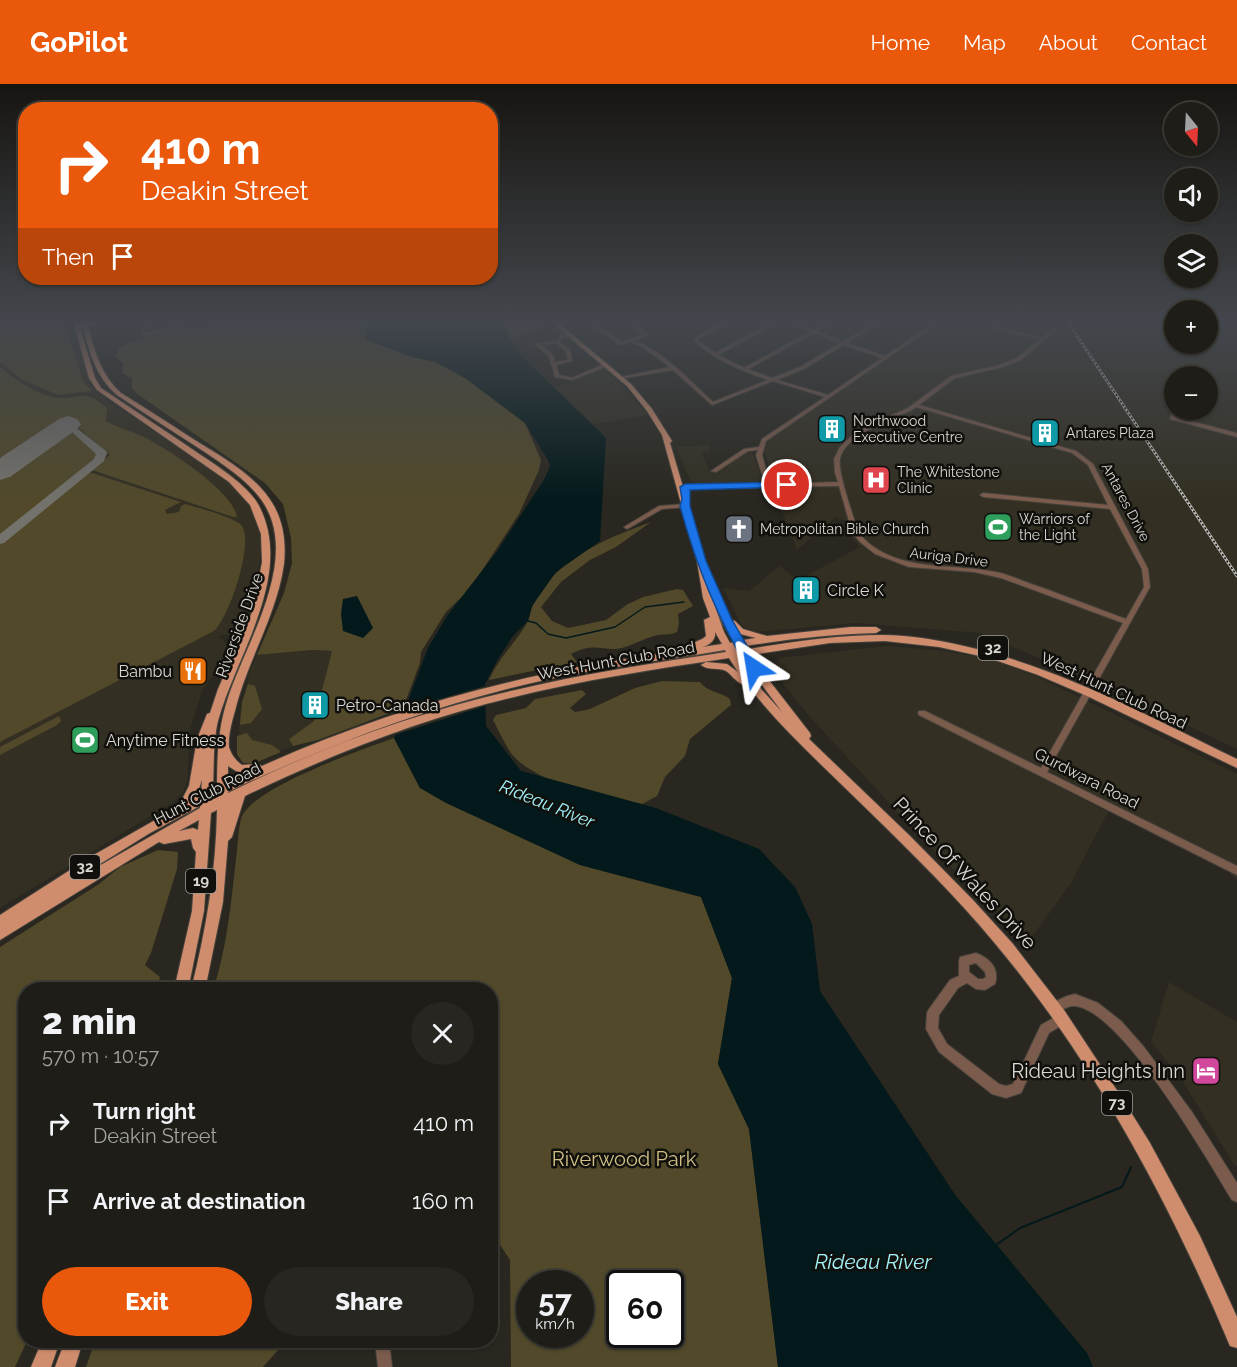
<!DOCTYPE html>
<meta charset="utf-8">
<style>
body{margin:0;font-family:Raleway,sans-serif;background:#272620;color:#f1f3f6;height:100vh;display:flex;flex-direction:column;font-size:22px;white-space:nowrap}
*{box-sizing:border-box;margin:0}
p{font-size:20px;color:#a1a2a1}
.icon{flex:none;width:33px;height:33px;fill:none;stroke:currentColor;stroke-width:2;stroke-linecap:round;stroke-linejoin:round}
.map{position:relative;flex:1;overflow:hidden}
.sheet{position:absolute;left:18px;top:898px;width:480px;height:366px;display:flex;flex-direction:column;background:#1f1d17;border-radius:24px;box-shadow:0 2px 4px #0004,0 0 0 2px #3c3b36}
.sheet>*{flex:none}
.guide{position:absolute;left:18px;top:18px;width:480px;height:183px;border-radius:24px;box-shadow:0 2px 4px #0004,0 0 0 2px #3c3b36;background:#ea580c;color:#fff;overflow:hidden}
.needle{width:39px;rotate:162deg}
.controls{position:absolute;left:1164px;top:18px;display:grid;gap:12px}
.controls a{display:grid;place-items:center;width:54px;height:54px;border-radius:50%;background:#1f1d17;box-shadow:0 2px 4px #0004,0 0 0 2px #3c3b36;font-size:30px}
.speed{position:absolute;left:516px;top:1186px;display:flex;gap:12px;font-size:30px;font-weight:700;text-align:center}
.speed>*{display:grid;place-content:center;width:78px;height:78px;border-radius:50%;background:#1f1d17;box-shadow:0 2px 4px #0004,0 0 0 2px #3c3b36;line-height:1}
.speed small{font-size:15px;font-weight:400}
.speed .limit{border:3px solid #111;border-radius:9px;background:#fff;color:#111}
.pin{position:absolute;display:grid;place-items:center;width:51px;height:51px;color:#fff;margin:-26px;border:3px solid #fff;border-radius:50%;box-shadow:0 2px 6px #0007}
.me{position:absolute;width:66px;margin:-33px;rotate:327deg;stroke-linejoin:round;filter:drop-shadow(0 0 4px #0008)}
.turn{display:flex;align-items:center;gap:21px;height:126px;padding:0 24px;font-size:27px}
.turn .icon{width:78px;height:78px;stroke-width:2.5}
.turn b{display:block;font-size:42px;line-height:51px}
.then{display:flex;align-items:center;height:57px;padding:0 24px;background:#0003;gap:12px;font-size:22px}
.round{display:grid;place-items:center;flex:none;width:63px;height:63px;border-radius:32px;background:#272620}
.head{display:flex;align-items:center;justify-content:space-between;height:102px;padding:0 24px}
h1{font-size:36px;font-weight:800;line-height:45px}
.button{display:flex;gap:12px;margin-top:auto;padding:12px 24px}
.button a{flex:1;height:69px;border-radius:36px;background:#ea580c;color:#fff;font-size:24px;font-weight:800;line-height:69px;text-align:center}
.button a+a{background:#272620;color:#f1f3f6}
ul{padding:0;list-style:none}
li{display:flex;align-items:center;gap:18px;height:78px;padding:0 24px}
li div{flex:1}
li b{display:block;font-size:22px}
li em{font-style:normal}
header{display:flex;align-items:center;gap:36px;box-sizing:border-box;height:84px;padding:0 30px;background:#ea580c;color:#fff}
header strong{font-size:28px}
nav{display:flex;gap:33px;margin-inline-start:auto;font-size:21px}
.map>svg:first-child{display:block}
</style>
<header>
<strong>GoPilot</strong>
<nav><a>Home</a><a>Map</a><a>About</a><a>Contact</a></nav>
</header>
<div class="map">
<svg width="1237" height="1283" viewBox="0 0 1237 1283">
<rect width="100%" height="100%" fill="#29271f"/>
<!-- built -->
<path fill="#332f22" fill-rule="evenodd" d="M 0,237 L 72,237 L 91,301 L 110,318 L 230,398 L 250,421 L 260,445 L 262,458 L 255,512 L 248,532 L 240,548 L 219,552 L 228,562 L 218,584 L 202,607 L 190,646 L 187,697 L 183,708 L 172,719 L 0,824 Z
M 943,237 L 1174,237 L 1174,260 L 1208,260 L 1208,237 L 1237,237 L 1237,665 L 1102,601 L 980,549 L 856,539 L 757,548 L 743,543 L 723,504 L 749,507 L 779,482 L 798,496 L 860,463 L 849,450 L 845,437 L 836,433 L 798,465 L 794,464 L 796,463 L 773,405 L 774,399 L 764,365 L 769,356 ZM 1174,292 L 1208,292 L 1208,326 L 1174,326 Z
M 604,283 L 648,331 L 593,340 L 555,304 Z
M 709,361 L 711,367 L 702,368 L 709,387 L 750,362 L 762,395 L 757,399 L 699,400 L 690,396 L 676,363 Z
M 886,562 L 945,567 L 993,576 L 1042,595 L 1237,690 L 1237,795 L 1230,791 L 1233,781 L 1030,677 L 1025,686 L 1108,728 L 1071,799 L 1029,857 L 931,764 L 809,632 L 772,586 L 780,574 Z
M 312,566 L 332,567 L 314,637 L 289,655 L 293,662 L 248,679 L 238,672 L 240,630 L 250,586 L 257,571 Z
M 1169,898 L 1237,938 L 1237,1082 L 1235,1082 L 1180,993 L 1151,958 Z"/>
<!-- green -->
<path fill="#51492a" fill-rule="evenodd" d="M 0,237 L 63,237 L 84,299 L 92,307 L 58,311 L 21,295 L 0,278 Z
M 214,237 L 357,237 L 366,240 L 368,245 L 364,247 L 412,273 L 435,278 L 465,294 L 525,339 L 541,376 L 539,386 L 519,430 L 470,505 L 446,528 L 421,568 L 420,579 L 403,624 L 318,656 L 293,662 L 289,655 L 314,637 L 332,567 L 312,566 L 257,571 L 284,509 L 292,479 L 291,454 L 283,420 L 265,399 L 136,309 L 132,304 L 132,294 L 122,289 L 123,279 L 115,272 L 121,262 L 147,253 L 177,244 L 204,242 Z
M 502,237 L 544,237 L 550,241 L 511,255 Z
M 0,283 C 14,295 35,310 54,313 C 79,318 82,302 107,324 L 106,337 C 119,344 133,348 146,354 C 169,366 233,407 237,433 L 233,433 L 92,386 L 110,371 L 74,340 L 61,339 L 0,382 Z
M 65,346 L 72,346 L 97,368 L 95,377 L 0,453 L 0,393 Z
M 89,388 L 181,418 L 165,426 L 167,430 L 179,428 L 181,422 L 185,420 C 196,423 237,434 242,442 C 254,460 229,534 214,547 L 0,658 L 0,459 Z
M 651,438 L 616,463 L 590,476 L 561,498 L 541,523 L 552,537 L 568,544 L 606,536 L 628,520 L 643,513 L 677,505 L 683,506 L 693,522 L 678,530 L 679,539 L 677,548 C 669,552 662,549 654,552 C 643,555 633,561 622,564 C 602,568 596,557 571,570 L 577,578 L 489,596 C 498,575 515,559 527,539 C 530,534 530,527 533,521 C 556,474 605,455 651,438 Z
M 662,597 L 700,598 C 707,608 721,608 730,615 L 731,621 L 690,655 L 685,672 L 665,693 L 657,712 L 642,720 C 605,713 535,700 511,669 C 504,659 499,647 493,636 L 496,631 L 526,624 L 535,615 L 582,606 L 586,610 L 570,624 L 575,628 L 590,625 L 635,604 Z
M 248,600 L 255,602 L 262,625 L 251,639 L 240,641 L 242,618 Z
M 59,632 L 61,637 L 57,641 L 0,671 L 0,663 Z
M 247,649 L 252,656 L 272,661 L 281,668 L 255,679 L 243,679 L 237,670 L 237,652 Z
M 394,654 L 420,704 L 580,781 L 701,813 L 732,894 L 718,980 L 749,1045 L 778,1283 L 511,1283 L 510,1176 L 491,1147 L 490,906 L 213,906 C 227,864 231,819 236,775 C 238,765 238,738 243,730 C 261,701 360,666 394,654 ZM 530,1200 L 580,1200 L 580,1251 L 530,1251 ZM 620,1200 L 670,1200 L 670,1251 L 620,1251 Z
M 158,766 L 178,768 L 177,785 L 151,869 L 145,881 L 160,893 L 156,906 L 26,906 L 26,1257 L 27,1257 L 15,1283 L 0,1283 L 0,863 L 99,800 L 120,783 Z
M 95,1257 L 286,1257 L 263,1283 L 86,1283 Z"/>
<!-- water -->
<path fill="#03191b" d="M 357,237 L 502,237 L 509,253 L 521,272 L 606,354 L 600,457 L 556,488 L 532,522 L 528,537 L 512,553 L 498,575 L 485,600 L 486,642 L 521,687 L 656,724 L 759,765 L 795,803 L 812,840 L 820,907 L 956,1112 L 1087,1269 L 1093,1283 L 778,1283 L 749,1045 L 718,980 L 732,894 L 701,813 L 580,781 L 446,719 L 420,704 L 394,654 L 428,564 L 447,532 L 498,466 L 545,394 L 550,382 L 548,376 L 525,339 L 465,294 L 435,278 L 412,273 L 365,255 L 366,248 L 363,247 L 368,245 L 366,240 Z
M 357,512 L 373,544 L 363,554 L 343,547 L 341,530 L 343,515 Z"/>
<!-- pier -->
<path fill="#29271f" d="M 488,601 L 488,621 L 392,652 L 401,626 Z"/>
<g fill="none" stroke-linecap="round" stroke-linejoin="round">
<!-- stream-far1 -->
<path stroke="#03191b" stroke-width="1.5" d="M 528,537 L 536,539 L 548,550 L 566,554 L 615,543 L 645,523 L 684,518"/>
<!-- stream -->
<path stroke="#03191b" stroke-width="2" d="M 996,1161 L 1020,1144 L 1122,1103 L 1131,1083"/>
<!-- taxiway -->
<path fill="#74726c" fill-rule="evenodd" d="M 73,341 L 106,367 L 107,369 L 104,377 L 4,459 L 0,460 L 0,450 L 94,375 L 96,370 L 71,347 L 65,348 L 45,362 L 41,363 L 36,360 L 58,343 Z"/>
<!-- runway -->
<path fill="#74726c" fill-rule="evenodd" d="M 68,332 L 77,335 L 81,340 L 77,345 L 10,393 L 0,396 L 0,374 L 59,335 Z"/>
<!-- minor casing -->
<g stroke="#45433c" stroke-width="2">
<path id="minor" d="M 153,237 L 158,237 L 145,245 L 145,248 L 150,249 L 188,237 L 195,237 L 150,251 L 142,250 L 142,244 Z
M 587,237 L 592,237 L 621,258 L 643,251 L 628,237 L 633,237 L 648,251 L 633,257 C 662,265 691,298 713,318 L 768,296 C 742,287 715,276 694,257 L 697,252 L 725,237 L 731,237 L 700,254 L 698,257 L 715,269 L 775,237 L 781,237 L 718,271 L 744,284 L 811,247 L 787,237 L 793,237 L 814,246 L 828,237 L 834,237 L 817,247 L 843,258 L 872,240 L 872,237 L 876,237 L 875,242 L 847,259 L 885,272 L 937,237 L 942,237 L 766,357 L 762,371 L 770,400 L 838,398 L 835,389 L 834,375 L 840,363 L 857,347 L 908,324 L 951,292 L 1000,281 L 1017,274 L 1040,255 L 994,244 L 994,242 L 1042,254 L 1055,243 L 1057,243 L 1057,245 L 1021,276 L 1003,283 L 955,294 L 919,321 L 1076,367 L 1093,380 L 1148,485 L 1150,503 L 1094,604 L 1091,605 L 1087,602 L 1123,539 L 1001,494 L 974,488 L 909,483 L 875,470 L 860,458 L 852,448 L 839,402 L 677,404 L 677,402 L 679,401 L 765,400 L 756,371 L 758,366 L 748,367 L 716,388 L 711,387 L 744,365 L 759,363 L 762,355 L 825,313 L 773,297 L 712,321 L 673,286 L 619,295 L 619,293 L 621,293 L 670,283 L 641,262 L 630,258 L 620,261 ZM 814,249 L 840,259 L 800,283 L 772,294 L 748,285 ZM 844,261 L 882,274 L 828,311 L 777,296 L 804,285 ZM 916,323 L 1072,369 L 1088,381 L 1108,421 L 983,409 L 980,411 L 983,413 L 1110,425 L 1142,485 L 1144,503 L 1126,535 C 1098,525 1071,514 1043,504 C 1030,500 1017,494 1004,490 C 956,477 893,492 858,448 C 854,433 837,388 840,375 C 844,351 892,335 912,326 Z
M 569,250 L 570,252 L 562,254 L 559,258 L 570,266 L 572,277 L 556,281 L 559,291 L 572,294 L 604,280 L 608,280 L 608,282 L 572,296 L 555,293 L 552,281 L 550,280 L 551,279 L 549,273 L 535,260 L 556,257 L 560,252 ZM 556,259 L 566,267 L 568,276 L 555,278 L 553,271 L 541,261 Z
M 1174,325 L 1177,326 L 1175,333 L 1237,349 L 1237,353 L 1170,335 L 1173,326 Z
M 685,420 L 687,421 L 687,423 L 662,425 L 629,444 L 627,445 L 624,443 L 659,422 Z
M 1088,605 L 1092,608 L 1047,688 L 1237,782 L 1237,791 L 919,631 L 918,629 L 919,627 L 925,627 L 1041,684 L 1085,606 Z
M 976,869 C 989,874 1000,884 995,900 L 985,906 L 976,905 L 967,899 L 958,904 L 939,931 L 938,944 L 947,960 L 999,1000 L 1006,1002 L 1013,1000 L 1041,941 L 1062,929 L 1066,931 L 1068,935 L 1066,939 L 1049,949 L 1021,1009 L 1006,1014 L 992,1010 L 939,968 L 926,945 L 927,929 L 929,925 L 950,896 L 959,892 L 959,877 L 960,873 ZM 976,879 L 985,888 L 986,893 L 983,895 L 978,895 L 969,888 L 969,881 Z
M 1075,910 L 1098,919 L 1121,937 L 1144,963 L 1192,1028 L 1237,1099 L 1237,1118 L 1232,1116 C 1207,1075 1122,927 1075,922 C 1068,921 1060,927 1054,930 L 1050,928 L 1048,924 L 1050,920 L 1067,912 Z
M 375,1257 L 389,1257 L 392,1283 L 378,1283 Z"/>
</g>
<!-- major casing -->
<g stroke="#45433c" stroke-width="2">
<path id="major" d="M 73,237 L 78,237 L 79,241 L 82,241 L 82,237 L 87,237 L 87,239 L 104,237 L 88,242 C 95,268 101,291 121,309 C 144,323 167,338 190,353 C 220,372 257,391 274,422 C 284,440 286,460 284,480 C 277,531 247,577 235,627 C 232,637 228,652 229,663 C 231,670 236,677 242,681 L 257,680 L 262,682 C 352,641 448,611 545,590 C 593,579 641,573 690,565 L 688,563 C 692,558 701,557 706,552 L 704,536 L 710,533 L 703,514 L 697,477 L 662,351 L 647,327 L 627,302 L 550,237 L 556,237 L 631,300 L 652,325 L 672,357 L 670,359 L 705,477 L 731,536 L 735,537 L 743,545 L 767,552 L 851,543 L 876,543 L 881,546 L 876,549 C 832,550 789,555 746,562 L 748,565 C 793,558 837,551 883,551 C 910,551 938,556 964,562 C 1061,584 1148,632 1237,675 L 1237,684 L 1087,612 L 1038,591 L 989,574 L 939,563 L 885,557 L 830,559 L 751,571 L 758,582 L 810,649 L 811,652 L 809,655 L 909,751 L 973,816 L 1013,860 L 1064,926 L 1122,1014 L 1150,1059 L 1200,1152 L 1237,1233 L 1237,1264 L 1230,1262 C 1164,1105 1081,953 966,826 C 926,782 882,740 839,698 C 806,666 773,635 746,599 L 742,600 C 735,597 732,591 726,587 C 718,583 708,587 701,581 L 706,578 L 727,580 L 738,588 L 729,574 C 656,585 582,596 510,614 C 418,636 330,671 245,712 L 232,753 L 228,757 L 223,818 L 205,906 L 191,906 C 206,846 216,788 217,726 L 211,729 L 204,827 L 188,906 L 174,906 L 192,827 L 196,768 L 193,764 L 191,755 L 164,760 L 159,758 L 0,856 L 0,831 L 92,772 L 178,723 L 189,702 L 197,655 L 207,630 L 210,629 L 218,605 L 253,526 L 262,478 L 261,450 L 250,421 L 229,398 L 97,306 L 89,294 ZM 83,243 C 90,270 96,293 117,311 C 142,328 168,344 194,361 C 215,375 238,389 255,408 C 308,466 246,556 227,617 C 218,645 217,674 217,703 L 213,705 C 214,684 213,657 218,637 C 236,571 296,489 258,420 C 245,398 212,379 192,365 C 162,345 131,324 101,304 L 95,294 L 80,244 ZM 711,511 L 721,536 L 734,558 L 730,559 L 724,548 ZM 715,548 L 722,560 L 702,563 C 710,561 716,556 715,548 ZM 739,550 L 740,550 L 756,554 L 743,556 ZM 725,566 L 726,568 C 654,579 582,590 511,607 C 414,629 317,665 228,709 L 228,708 L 240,702 C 339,657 439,619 545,596 C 605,583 665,576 725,566 ZM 742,572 L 751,586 L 782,628 L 762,606 L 741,577 L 738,573 ZM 228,682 L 236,687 L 245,690 L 228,697 ZM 202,696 L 201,711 L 196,713 ZM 200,722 L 200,724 L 71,798 L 150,749 ZM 199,736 L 198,746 L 193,744 L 179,747 Z
M 42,1257 L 60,1257 L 51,1283 L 31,1283 Z
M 65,1257 L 83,1257 L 75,1283 L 55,1283 Z"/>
</g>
<!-- minor -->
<use href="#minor" fill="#7b5b4c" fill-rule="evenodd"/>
<!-- major -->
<use href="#major" fill="#d08d6e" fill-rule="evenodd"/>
<!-- rail casing -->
<g stroke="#bfbdb8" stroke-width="3">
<path id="rail" d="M 1067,237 L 1237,492"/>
</g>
<!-- rail -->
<use href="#rail" stroke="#11100c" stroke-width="1.5" stroke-dasharray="2" stroke-linecap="butt"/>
</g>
<!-- sky -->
<linearGradient id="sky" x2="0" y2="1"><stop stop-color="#171511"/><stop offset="0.57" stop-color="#43474d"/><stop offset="1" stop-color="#43474d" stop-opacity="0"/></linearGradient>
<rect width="1237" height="417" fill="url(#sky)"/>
<!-- route -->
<path fill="#1a73e8" stroke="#114b97" stroke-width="1.5" d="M 787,398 L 792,401 L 791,403 L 690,406 L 690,422 L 706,477 L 732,536 L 760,584 L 754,588 L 749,587 C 717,532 697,484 680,422 L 682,415 L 680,403 L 685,400 Z"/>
<!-- icons -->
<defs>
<g id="building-square" transform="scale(1.5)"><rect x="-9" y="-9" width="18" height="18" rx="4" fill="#0f9aa8" stroke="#11100c"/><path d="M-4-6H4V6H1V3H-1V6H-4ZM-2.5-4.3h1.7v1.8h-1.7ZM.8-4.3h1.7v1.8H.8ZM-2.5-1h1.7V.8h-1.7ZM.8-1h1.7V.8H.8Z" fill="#fff"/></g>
<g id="hospital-square" transform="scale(1.5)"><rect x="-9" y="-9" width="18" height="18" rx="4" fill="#e0444e" stroke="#11100c"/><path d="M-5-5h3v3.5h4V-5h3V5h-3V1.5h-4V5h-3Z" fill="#fff"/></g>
<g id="stadium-square" transform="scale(1.5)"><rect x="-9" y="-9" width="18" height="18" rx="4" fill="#2e9e5b" stroke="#11100c"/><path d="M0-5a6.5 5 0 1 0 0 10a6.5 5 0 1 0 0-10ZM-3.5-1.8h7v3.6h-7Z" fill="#fff"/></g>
<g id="church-square" transform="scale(1.5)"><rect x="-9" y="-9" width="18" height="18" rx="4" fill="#6b7280" stroke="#11100c"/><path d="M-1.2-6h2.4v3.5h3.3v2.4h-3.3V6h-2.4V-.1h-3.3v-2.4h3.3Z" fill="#fff"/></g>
<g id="restaurant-square" transform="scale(1.5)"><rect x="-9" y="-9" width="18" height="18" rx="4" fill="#e8710a" stroke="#11100c"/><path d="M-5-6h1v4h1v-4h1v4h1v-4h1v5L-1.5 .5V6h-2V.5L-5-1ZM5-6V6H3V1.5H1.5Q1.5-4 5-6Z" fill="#fff"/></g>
<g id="hotel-square" transform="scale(1.5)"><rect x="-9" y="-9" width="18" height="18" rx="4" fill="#d1479c" stroke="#11100c"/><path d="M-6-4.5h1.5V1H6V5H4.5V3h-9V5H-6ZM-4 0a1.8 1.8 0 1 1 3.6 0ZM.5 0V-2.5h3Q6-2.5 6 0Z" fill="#fff"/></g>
</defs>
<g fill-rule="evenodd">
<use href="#building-square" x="832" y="345"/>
<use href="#building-square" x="1045" y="349"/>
<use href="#hospital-square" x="876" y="396"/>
<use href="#stadium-square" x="998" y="443"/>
<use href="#church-square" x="739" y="445"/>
<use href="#building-square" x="806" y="506"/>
<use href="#restaurant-square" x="193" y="587"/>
<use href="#building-square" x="315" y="621"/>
<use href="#stadium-square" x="85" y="656"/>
<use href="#hotel-square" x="1206" y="987"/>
</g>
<g text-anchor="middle" stroke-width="5" stroke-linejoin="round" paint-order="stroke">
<!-- far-poi labels -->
<g font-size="14" fill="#d9d8d3" stroke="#11100c" text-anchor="start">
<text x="853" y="342">Northwood<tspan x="853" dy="16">Executive Centre</tspan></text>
<text x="1066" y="354">Antares Plaza</text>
<text x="897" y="393">The Whitestone<tspan x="897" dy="16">Clinic</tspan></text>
<text x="1019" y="440">Warriors of<tspan x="1019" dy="16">the Light</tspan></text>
<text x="760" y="450">Metropolitan Bible Church</text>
</g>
<!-- far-street labels -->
<g font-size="14" fill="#d9d8d3" stroke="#11100c">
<text transform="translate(1126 418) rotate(62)" y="5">Antares Drive</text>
<text transform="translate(949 473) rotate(7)" y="5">Auriga Drive</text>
</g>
<!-- shield labels -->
<g fill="#11100c" stroke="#9d9c97" stroke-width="1.5">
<rect x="978" y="552" width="30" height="24" rx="4.5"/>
<rect x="70" y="771" width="30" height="24" rx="4.5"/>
<rect x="186" y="785" width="30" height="24" rx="4.5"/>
<rect x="1102" y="1007" width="30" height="24" rx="4.5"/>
</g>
<g font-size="15" font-weight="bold" fill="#d9d8d3">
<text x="993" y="569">32</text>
<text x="85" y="788">32</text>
<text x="201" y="802">19</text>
<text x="1117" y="1024">73</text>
</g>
<!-- poi labels -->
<g font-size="16" fill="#d9d8d3" stroke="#11100c" text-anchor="start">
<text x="827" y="512">Circle K</text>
<text x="172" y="593" text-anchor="end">Bambu</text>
<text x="336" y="627">Petro-Canada</text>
<text x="106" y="662">Anytime Fitness</text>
</g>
<!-- street labels -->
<g font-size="16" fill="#d9d8d3" stroke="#11100c">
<text transform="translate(239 541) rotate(-70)" y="6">Riverside Drive</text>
<text transform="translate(616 576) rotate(-10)" y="6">West Hunt Club Road</text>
<text transform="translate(1114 606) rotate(25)" y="6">West Hunt Club Road</text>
<text transform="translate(1087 694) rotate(27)" y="6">Gurdwara Road</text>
<text transform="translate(207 709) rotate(-27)" y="6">Hunt Club Road</text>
</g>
<!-- water labels -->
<g font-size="18" font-style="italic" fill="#a1f1f8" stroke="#11100c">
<text transform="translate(547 720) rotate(22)" y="6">Rideau River</text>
</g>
<!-- near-street labels -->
<g font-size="20" fill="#d9d8d3" stroke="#11100c">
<text transform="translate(965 789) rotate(47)" y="7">Prince Of Wales Drive</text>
</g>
<!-- near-poi labels -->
<g font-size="20" fill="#d9d8d3" stroke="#11100c" text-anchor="end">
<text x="1185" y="994">Rideau Heights Inn</text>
</g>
<!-- near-park labels -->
<g font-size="20" fill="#d0c085" stroke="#11100c">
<text x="624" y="1082">Riverwood Park</text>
</g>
<!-- near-water labels -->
<g font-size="21" font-style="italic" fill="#a1f1f8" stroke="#11100c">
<text x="873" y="1185">Rideau River</text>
</g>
</g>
</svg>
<div class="controls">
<a><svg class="needle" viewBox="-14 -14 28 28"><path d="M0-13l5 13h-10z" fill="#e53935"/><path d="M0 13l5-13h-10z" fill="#a1a2a1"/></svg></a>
<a><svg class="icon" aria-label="sound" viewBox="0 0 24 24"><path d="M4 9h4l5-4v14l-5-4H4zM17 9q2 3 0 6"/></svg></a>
<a><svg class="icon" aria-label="layers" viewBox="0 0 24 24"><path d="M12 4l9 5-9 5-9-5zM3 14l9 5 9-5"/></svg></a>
<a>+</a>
<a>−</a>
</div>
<div class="speed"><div>57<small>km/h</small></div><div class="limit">60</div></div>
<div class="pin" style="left:787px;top:401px;background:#d93025"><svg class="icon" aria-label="arrive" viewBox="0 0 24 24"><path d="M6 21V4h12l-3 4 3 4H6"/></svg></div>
<svg class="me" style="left:754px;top:584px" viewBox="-20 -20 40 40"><path d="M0-17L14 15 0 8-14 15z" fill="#1a73e8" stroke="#fff" stroke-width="4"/></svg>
<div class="guide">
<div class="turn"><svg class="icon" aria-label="right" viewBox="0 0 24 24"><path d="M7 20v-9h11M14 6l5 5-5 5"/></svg><div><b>410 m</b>Deakin Street</div></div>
<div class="then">Then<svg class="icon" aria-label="arrive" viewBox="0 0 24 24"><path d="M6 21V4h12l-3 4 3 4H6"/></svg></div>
</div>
<section class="sheet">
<div class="head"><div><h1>2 min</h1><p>570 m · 10:57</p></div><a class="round"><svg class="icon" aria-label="close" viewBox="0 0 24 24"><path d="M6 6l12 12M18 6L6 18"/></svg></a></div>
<ul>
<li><svg class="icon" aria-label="right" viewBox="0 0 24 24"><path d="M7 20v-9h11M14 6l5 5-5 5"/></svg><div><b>Turn right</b><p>Deakin Street</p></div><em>410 m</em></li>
<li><svg class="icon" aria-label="arrive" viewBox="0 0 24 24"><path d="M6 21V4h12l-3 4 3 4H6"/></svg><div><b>Arrive at destination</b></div><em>160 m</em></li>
</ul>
<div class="button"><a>Exit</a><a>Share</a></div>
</section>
</div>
